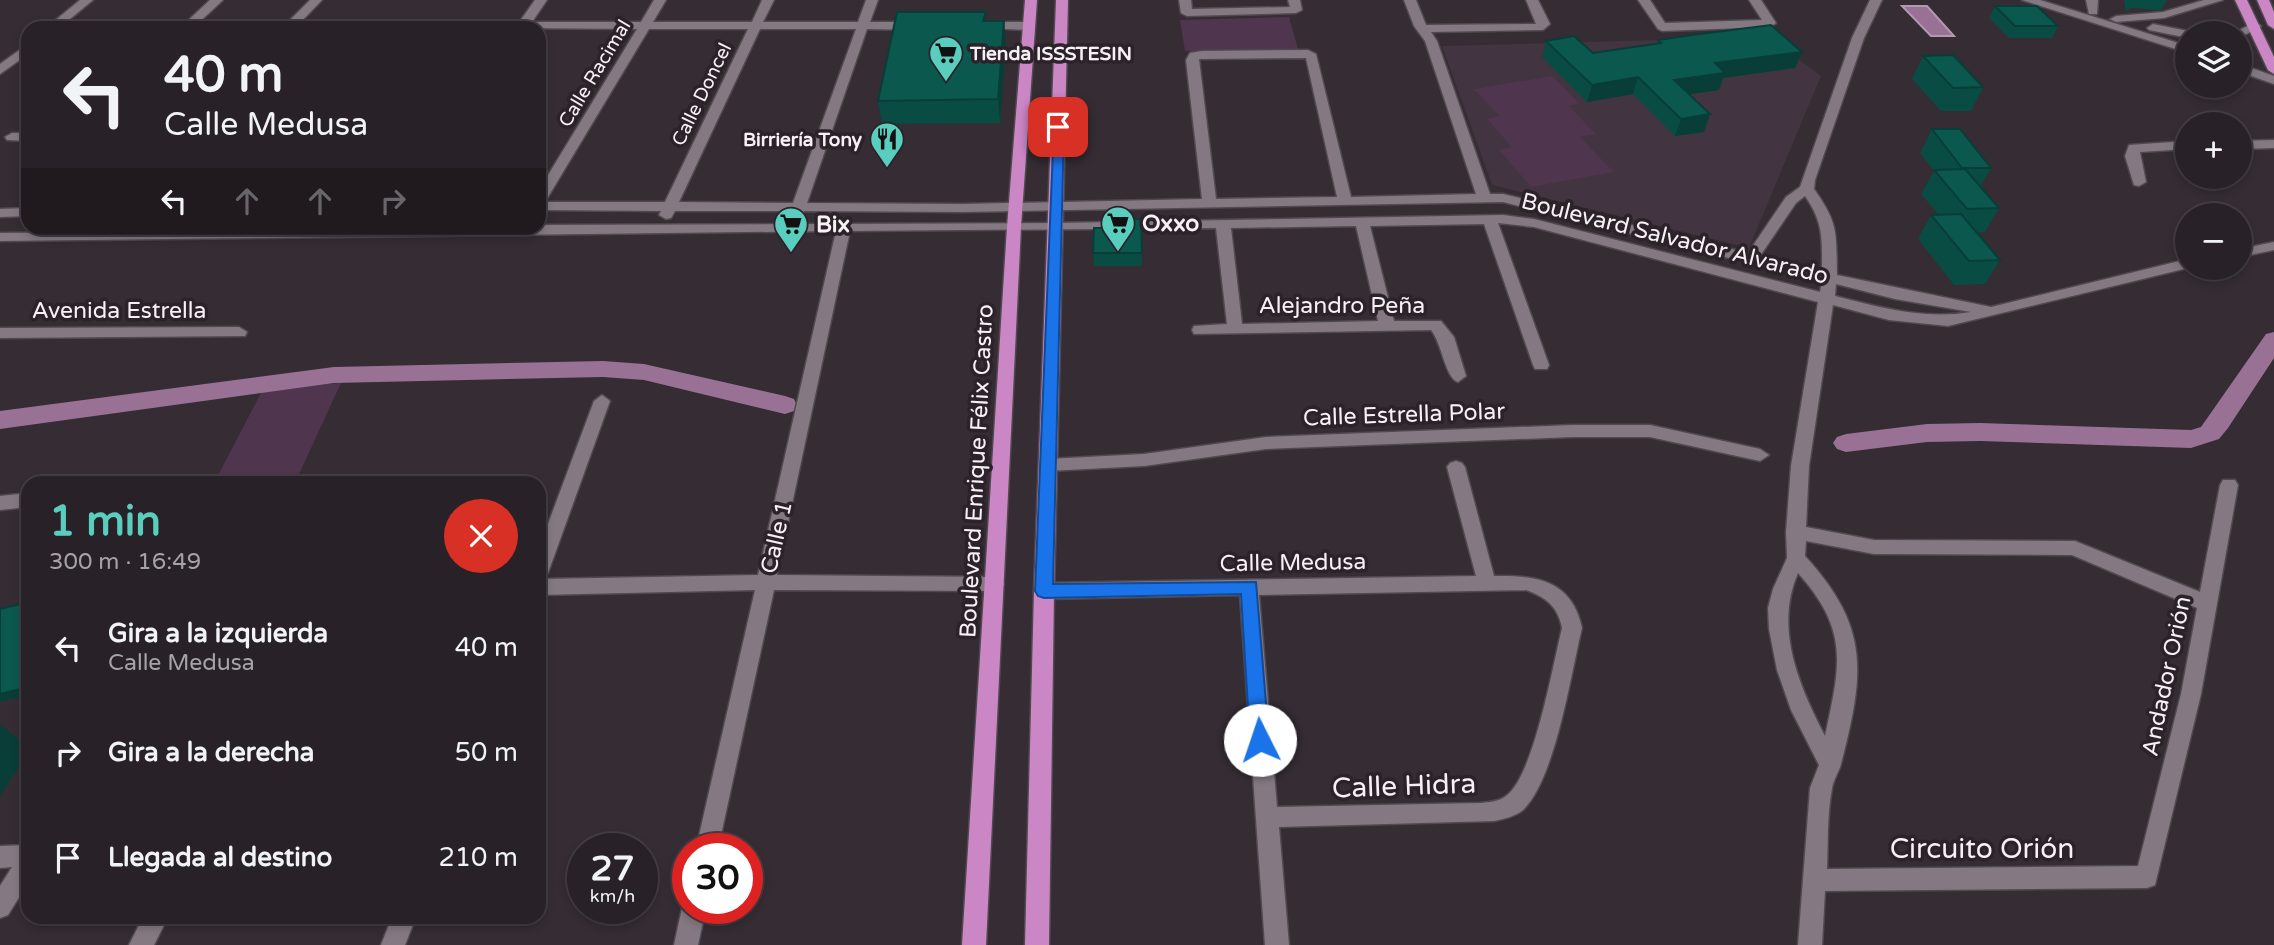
<!DOCTYPE html>
<html lang="es">
<meta charset="utf-8">
<style>
body{margin:0;font-family:"Varela Round",sans-serif;background:#30292f;color:#f1f3f6;height:100vh;display:flex;flex-direction:column;font-size:26px;white-space:nowrap}
*{box-sizing:border-box;margin:0}
p{font-size:23px;color:#a5a3a7}
.icon{flex:none;width:38px;height:38px;fill:none;stroke:currentColor;stroke-width:2;stroke-linecap:round;stroke-linejoin:round}
.map{position:relative;flex:1;overflow:hidden}
.panel{position:absolute;left:21px;top:476px;width:525px;height:448px;display:flex;flex-direction:column;background:#282127;border-radius:21px;box-shadow:0 4px 10px #0003,0 0 0 2px #443e44}
.panel>*{flex:none}
.top-card{position:absolute;left:21px;top:21px;width:525px;height:214px;border-radius:21px;box-shadow:0 4px 10px #0003,0 0 0 2px #443e44;background:#282127;color:#f1f3f6;overflow:hidden}
.buttons{position:absolute;left:2175px;top:21px;display:grid;gap:14px}
.buttons a{display:grid;place-items:center;width:77px;height:77px;border-radius:50%;background:#282127;box-shadow:0 4px 10px #0003,0 0 0 2px #443e44;font-size:35px}
.speed{position:absolute;left:567px;top:833px;display:flex;gap:14px;font-size:35px;font-weight:700;text-align:center}
.speed>*{display:grid;place-content:center;width:91px;height:91px;border-radius:50%;background:#282127;box-shadow:0 4px 10px #0003,0 0 0 2px #443e44;line-height:1}
.speed small{font-size:18px;font-weight:400}
.speed .limit{border:10px solid #d22;background:#fff;color:#111}
.pin{position:absolute;display:grid;place-items:center;width:60px;height:60px;color:#fff;margin:-30px;border-radius:14px;box-shadow:0 4px 10px #0006}
.me{position:absolute;width:77px;margin:-38px;rotate:356deg;stroke-linejoin:round;filter:drop-shadow(0 0 5px #0008)}
.turn{display:flex;align-items:center;gap:24px;height:147px;padding:0 28px;font-size:32px}
.turn .icon{width:91px;height:91px;stroke-width:2.5}
.turn b{display:block;font-size:49px;line-height:60px}
.lanes{display:flex;align-items:center;height:66px;padding:0 28px;background:#0003;justify-content:center;gap:35px;direction:ltr}
.lanes .off{opacity:.35}
.round{display:grid;place-items:center;flex:none;width:74px;height:74px;border-radius:37px;background:#30292f}
.head{display:flex;align-items:center;justify-content:space-between;height:119px;padding:0 28px}
h1{font-size:42px;font-weight:800;line-height:52px;color:#5acebe}
ul{padding:0;list-style:none}
li{display:flex;align-items:center;gap:21px;height:105px;padding:0 28px}
li div{flex:1}
li b{display:block;font-size:26px}
li em{font-style:normal}
.map>svg:first-child{display:block}
</style>
<div class="map">
<svg width="2274" height="945" viewBox="0 0 2274 945">
<rect width="100%" height="100%" fill="#352c34"/>
<!-- built -->
<path fill="#423440" d="M 1769,37 L 1821,76 L 1749,248 L 1492,185 L 1442,46 Z"/>
<!-- green -->
<path fill="#4f354d" d="M 1289,17 L 1298,49 L 1185,51 L 1180,20 Z
M 1552,76 L 1579,103 L 1569,106 L 1596,134 L 1580,137 L 1614,172 L 1531,187 L 1499,150 L 1512,147 L 1487,119 L 1499,116 L 1474,89 Z
M 341,383 L 295,483 L 214,483 L 263,389 Z"/>
<!-- water -->
<path fill="#987194" stroke="#b497b1" stroke-width="2" d="M 1902,6 L 1927,6 L 1954,36 L 1931,36 Z"/>
<g fill="none" stroke-linecap="round" stroke-linejoin="round">
<!-- canal -->
<path fill="#987194" fill-rule="evenodd" d="M 2274,332 L 2274,358 L 2228,428 L 2219,439 L 2191,448 L 1980,441 L 1927,442 L 1846,452 L 1837,449 L 1833,443 L 1837,437 L 1846,434 L 1927,424 L 1980,423 L 2191,430 L 2201,427 L 2266,334 Z
M 603,361 L 644,364 L 785,396 L 794,399 L 797,405 L 794,411 L 785,414 L 644,380 L 603,377 L 334,383 L 0,429 L 0,411 L 334,367 Z"/>
<!-- minor casing -->
<g stroke="#514950" stroke-width="3">
<path id="minor" d="M 80,0 L 93,0 L 59,28 L 46,28 Z
M 210,0 L 223,0 L 193,28 L 180,28 Z
M 310,0 L 322,0 L 295,28 L 282,28 Z
M 535,0 L 547,0 L 532,22 L 641,22 L 654,0 L 666,0 L 653,22 L 752,22 L 762,0 L 774,0 L 763,22 L 858,22 L 866,0 L 878,0 L 870,22 L 919,22 L 925,26 L 919,30 L 867,29 L 807,203 L 963,204 L 1202,199 L 1186,60 L 1190,53 L 1202,51 L 1308,50 L 1316,54 L 1351,197 L 1476,194 L 1425,41 L 1414,26 L 1404,0 L 1416,0 L 1426,25 L 1536,24 L 1526,0 L 1538,0 L 1550,24 L 1543,30 L 1431,32 L 1437,41 L 1490,194 L 1503,194 L 1748,253 L 1786,197 L 1800,187 L 1852,38 L 1870,0 L 1882,0 L 1864,38 L 1815,180 L 1814,189 C 1839,224 1836,233 1837,275 L 1991,307 L 2188,259 L 2188,268 L 1948,326 L 1889,320 L 1833,305 L 1809,466 L 1806,527 L 1874,540 L 2075,541 L 2200,592 L 2220,485 L 2223,480 L 2235,480 L 2238,485 L 2201,694 L 2155,885 L 2147,888 L 1825,891 L 1822,945 L 1798,945 L 1810,788 L 1819,765 L 1791,710 L 1777,670 L 1769,629 L 1768,608 L 1773,589 L 1787,558 L 1786,532 L 1791,466 L 1818,302 L 1534,227 L 1498,223 L 1549,365 L 1547,369 L 1535,369 L 1533,365 L 1484,224 L 1370,226 L 1394,321 L 1441,321 L 1454,337 L 1466,376 L 1458,382 C 1445,378 1442,343 1431,330 L 1194,334 L 1192,330 L 1194,326 L 1227,324 L 1216,228 L 850,231 L 777,575 L 995,577 L 1002,579 L 1004,584 L 1002,589 L 995,591 L 774,590 L 718,849 L 696,849 L 755,590 L 539,595 L 539,548 L 594,401 L 602,395 L 610,401 L 548,573 L 542,579 L 758,575 L 836,231 L 0,241 L 0,233 L 539,228 L 539,225 L 1055,223 L 1503,215 L 1534,219 L 1820,292 L 1822,281 L 1503,202 L 963,212 L 804,211 L 801,217 L 791,217 L 790,211 L 675,211 L 671,218 L 666,219 L 659,215 L 661,211 L 539,210 L 539,190 L 637,29 L 515,28 ZM 649,29 L 748,29 L 665,202 L 545,202 ZM 760,29 L 856,29 L 793,203 L 679,202 ZM 1306,58 L 1337,197 L 1216,199 L 1199,59 ZM 1805,196 C 1824,223 1822,240 1822,272 L 1760,256 L 1796,203 ZM 1356,226 L 1378,321 L 1242,324 L 1231,228 ZM 1836,284 L 1895,299 L 1971,312 C 1924,320 1879,307 1835,296 ZM 1806,541 L 1874,554 L 2072,555 L 2197,608 L 2181,694 L 2138,866 L 1827,869 C 1828,843 1827,814 1832,789 C 1833,780 1839,772 1841,764 C 1864,674 1871,628 1805,556 ZM 1798,573 C 1850,631 1840,666 1825,736 C 1799,686 1774,628 1798,573 Z
M 1179,0 L 1191,0 L 1192,9 L 1290,7 L 1288,0 L 1300,0 L 1302,10 L 1296,13 L 1187,16 L 1181,13 Z
M 1638,0 L 1650,0 L 1665,23 L 1762,20 L 1749,0 L 1761,0 L 1776,23 L 1770,27 L 1662,31 L 1658,29 Z
M 2022,0 L 2040,0 L 2188,46 L 2188,53 Z
M 2086,0 L 2098,0 L 2097,14 L 2089,14 Z
M 2204,0 L 2223,0 L 2164,18 L 2116,22 L 2110,19 L 2116,16 L 2163,12 Z
M 982,22 L 1029,22 L 1035,26 L 1029,30 L 978,28 L 976,26 Z
M 2255,22 L 2261,26 L 2259,28 L 2240,37 L 2240,33 L 2234,33 Z
M 2153,24 L 2188,31 L 2193,33 L 2188,33 L 2188,38 L 2149,30 L 2147,28 Z
M 28,44 L 28,54 L 0,74 L 0,64 Z
M 2240,64 L 2274,76 L 2274,84 L 2240,72 Z
M 12,133 L 28,133 L 28,141 L 7,140 L 5,137 Z
M 2274,140 L 2274,148 L 2240,149 L 2240,141 Z
M 2188,141 L 2188,149 L 2140,152 L 2146,182 L 2139,186 L 2134,185 L 2125,156 L 2129,145 Z
M 28,208 L 28,216 L 0,217 L 0,209 Z
M 2274,242 L 2274,250 L 2240,257 L 2240,249 Z
M 239,327 L 247,332 L 245,336 L 0,338 L 0,328 Z
M 1572,425 L 1650,425 L 1760,449 L 1769,455 L 1760,461 L 1650,437 L 1572,437 L 1266,449 L 1144,466 L 1048,471 L 1042,469 L 1039,465 L 1042,461 L 1048,459 L 1144,454 L 1266,437 Z
M 1456,461 L 1462,463 L 1465,467 L 1494,576 C 1536,575 1572,580 1582,628 C 1571,673 1556,776 1524,809 C 1517,816 1504,819 1494,821 L 1279,827 L 1289,945 L 1265,945 L 1240,595 L 1044,599 L 1037,596 L 1034,591 L 1037,586 L 1044,583 L 1476,576 L 1447,467 L 1450,463 ZM 1526,590 C 1546,597 1558,607 1562,628 C 1553,664 1534,776 1506,796 C 1499,802 1488,802 1480,803 L 1277,807 L 1259,595 Z
M 28,493 L 28,507 L 0,510 L 0,496 Z
M 28,845 L 28,883 L 8,915 L 0,918 L 0,886 L 12,867 L 0,868 L 0,846 Z
M 688,899 L 688,908 L 706,908 L 698,945 L 674,945 L 682,908 Z
M 143,917 L 168,917 L 154,945 L 129,945 Z
M 392,917 L 416,917 L 405,945 L 381,945 Z"/>
</g>
<!-- major casing -->
<g stroke="#514950" stroke-width="3">
<path id="major" d="M 1025,0 L 1037,0 L 1021,227 L 986,945 L 962,945 L 1007,227 Z
M 1056,0 L 1068,0 L 1054,591 L 1049,945 L 1025,945 L 1034,591 Z
M 2235,0 L 2247,0 L 2274,57 L 2274,74 L 2268,70 Z
M 2257,0 L 2269,0 L 2274,12 L 2274,29 L 2268,25 Z"/>
</g>
<!-- minor -->
<use href="#minor" fill="#847982" fill-rule="evenodd"/>
<!-- major -->
<use href="#major" fill="#cb86c6" fill-rule="evenodd"/>
</g>
<!-- wall -->
<path fill="#094c44" d="M 2124,0 L 2167,0 L 2161,10 L 2131,8 L 2126,12 Z
M 1995,6 L 2058,26 L 2052,38 L 2009,38 L 1989,18 Z
M 987,21 L 1006,44 L 1000,123 L 882,124 L 878,101 Z
M 1658,40 L 1795,68 L 1723,78 L 1719,90 L 1689,94 L 1710,114 L 1704,132 L 1675,136 L 1633,94 L 1587,102 L 1542,57 L 1546,41 L 1593,53 L 1657,44 Z
M 1923,56 L 1983,87 L 1971,111 L 1941,111 L 1912,79 Z
M 1932,129 L 1991,168 L 1980,187 L 1999,208 L 1985,232 L 1977,232 L 2000,260 L 1985,284 L 1954,285 L 1918,239 L 1931,215 L 1939,215 L 1921,194 L 1934,171 L 1920,153 Z
M 1141,219 L 1142,266 L 1094,266 L 1093,253 L 1121,228 Z"/>
<!-- shaded-wall -->
<path fill="#083e37" d="M 1004,21 L 1006,44 L 1000,123 L 998,99 Z
M 1802,52 L 1795,68 L 1723,78 L 1719,90 L 1669,97 L 1674,80 L 1715,63 Z
M 1638,77 L 1633,94 L 1587,102 L 1592,85 Z
M 1710,114 L 1704,132 L 1675,136 L 1681,119 Z
M 28,687 L 28,695 L 0,702 L 0,694 Z
M 0,724 L 28,747 L 28,753 L 0,796 Z"/>
<!-- building -->
<path fill="#0b584f" stroke="#083e37" stroke-width="2" d="M 1995,6 L 2037,6 L 2058,26 L 2015,26 Z
M 897,12 L 986,12 L 983,21 L 1004,21 L 998,99 L 878,101 Z
M 1771,25 L 1802,52 L 1715,63 L 1725,73 L 1674,80 L 1710,114 L 1681,119 L 1638,77 L 1592,85 L 1546,41 L 1574,36 L 1593,53 L 1661,43 L 1658,40 L 1692,35 Z
M 1953,55 L 1983,87 L 1953,88 L 1923,56 Z
M 1932,129 L 1960,129 L 1991,168 L 1962,168 Z
M 1965,169 L 1999,208 L 1967,209 L 1934,170 Z
M 1961,214 L 2000,260 L 1969,261 L 1931,215 Z
M 1121,219 L 1141,219 L 1142,253 L 1093,253 L 1094,228 L 1121,228 Z
M 28,602 L 28,687 L 0,694 L 0,609 Z"/>
<!-- route -->
<path fill="#1a73e8" stroke="#114b97" stroke-width="2" d="M 1054,124 L 1064,127 L 1053,584 L 1256,582 L 1269,740 L 1267,746 L 1260,749 L 1253,746 L 1250,740 L 1241,594 L 1044,598 L 1038,596 L 1035,591 Z"/>
<!-- icons -->
<defs>
<g id="supermarket-pin" transform="scale(1.75)"><path d="M0 17L-7.5 6A9.5 9.5 0 1 1 7.5 6Z" fill="#5acebe" stroke="#2b222a"/><path d="M-6-5.5h2.5l.6 2H6L4.5 2H-2.5L-4.4-4H-6ZM-1.5 3.2a1.3 1.3 0 1 0 .1 0ZM3 3.2a1.3 1.3 0 1 0 .1 0Z" fill="#111"/></g>
<g id="restaurant-pin" transform="scale(1.75)"><path d="M0 17L-7.5 6A9.5 9.5 0 1 1 7.5 6Z" fill="#5acebe" stroke="#2b222a"/><path d="M-5-6h1v4h1v-4h1v4h1v-4h1v5L-1.5 .5V6h-2V.5L-5-1ZM5-6V6H3V1.5H1.5Q1.5-4 5-6Z" fill="#111"/></g>
</defs>
<g fill-rule="evenodd">
<use href="#supermarket-pin" x="946" y="53"/>
<use href="#restaurant-pin" x="887" y="139"/>
<use href="#supermarket-pin" x="1118" y="223"/>
<use href="#supermarket-pin" x="791" y="224"/>
</g>
<g text-anchor="middle" stroke-width="7" stroke-linejoin="round" paint-order="stroke">
<!-- far-poi labels -->
<g font-size="19" font-weight="bold" fill="#f7f1f6" stroke="#2b222a" text-anchor="start">
<text x="970" y="60">Tienda ISSSTESIN</text>
<text x="862" y="146" text-anchor="end">Birriería Tony</text>
</g>
<!-- far-street labels -->
<g font-size="19" fill="#f7f1f6" stroke="#2b222a">
<text transform="translate(594 73) rotate(-59)" y="7">Calle Racimal</text>
<text transform="translate(701 94) rotate(-64)" y="7">Calle Doncel</text>
</g>
<!-- poi labels -->
<g font-size="23" font-weight="bold" fill="#f7f1f6" stroke="#2b222a" text-anchor="start">
<text x="1142" y="231">Oxxo</text>
<text x="816" y="232">Bix</text>
</g>
<!-- street labels -->
<g font-size="23" fill="#f7f1f6" stroke="#2b222a">
<text transform="translate(1675 238) rotate(14)" y="8">Boulevard Salvador Alvarado</text>
<text x="1342" y="313">Alejandro Peña</text>
<text x="119" y="318">Avenida Estrella</text>
<text transform="translate(1404 414) rotate(-2)" y="8">Calle Estrella Polar</text>
<text transform="translate(976 471) rotate(-87)" y="8">Boulevard Enrique Félix Castro</text>
<text transform="translate(776 537) rotate(-77)" y="8">Calle 1</text>
<text transform="translate(1293 562) rotate(-1)" y="8">Calle Medusa</text>
<text transform="translate(2166 676) rotate(-78)" y="8">Andador Orión</text>
</g>
<!-- near-street labels -->
<g font-size="28" fill="#f7f1f6" stroke="#2b222a">
<text transform="translate(1404 785) rotate(-2)" y="10">Calle Hidra</text>
<text x="1982" y="858">Circuito Orión</text>
</g>
</g>
</svg>
<div class="buttons">
<a><svg class="icon" aria-label="layers" viewBox="0 0 24 24"><path d="M12 4l9 5-9 5-9-5zM3 14l9 5 9-5"/></svg></a>
<a>+</a>
<a>−</a>
</div>
<div class="speed"><div>27<small>km/h</small></div><div class="limit">30</div></div>
<div class="pin" style="left:1058px;top:127px;background:#d93025"><svg class="icon" aria-label="arrive" viewBox="0 0 24 24"><path d="M6 21V4h12l-3 4 3 4H6"/></svg></div>
<svg class="me" style="left:1260px;top:740px" viewBox="-20 -20 40 40"><circle r="19" fill="#fff"/><path d="M0-13L10 11 0 6-10 11z" fill="#1a73e8"/></svg>
<div class="top-card">
<div class="turn"><svg class="icon" aria-label="left" viewBox="0 0 24 24"><path d="M17 20v-9H6M10 6l-5 5 5 5"/></svg><div><b>40 m</b>Calle Medusa</div></div>
<div class="lanes"><svg class="icon" aria-label="left" viewBox="0 0 24 24"><path d="M17 20v-9H6M10 6l-5 5 5 5"/></svg><svg class="icon off" aria-label="ahead" viewBox="0 0 24 24"><path d="M12 20V5M6 11l6-6 6 6"/></svg><svg class="icon off" aria-label="ahead" viewBox="0 0 24 24"><path d="M12 20V5M6 11l6-6 6 6"/></svg><svg class="icon off" aria-label="right" viewBox="0 0 24 24"><path d="M7 20v-9h11M14 6l5 5-5 5"/></svg></div>
</div>
<section class="panel">
<div class="head"><div><h1>1 min</h1><p>300 m · 16:49</p></div><a class="round" style="background:#d93025;color:#fff"><svg class="icon" aria-label="close" viewBox="0 0 24 24"><path d="M6 6l12 12M18 6L6 18"/></svg></a></div>
<ul>
<li><svg class="icon" aria-label="left" viewBox="0 0 24 24"><path d="M17 20v-9H6M10 6l-5 5 5 5"/></svg><div><b>Gira a la izquierda</b><p>Calle Medusa</p></div><em>40 m</em></li>
<li><svg class="icon" aria-label="right" viewBox="0 0 24 24"><path d="M7 20v-9h11M14 6l5 5-5 5"/></svg><div><b>Gira a la derecha</b></div><em>50 m</em></li>
<li><svg class="icon" aria-label="arrive" viewBox="0 0 24 24"><path d="M6 21V4h12l-3 4 3 4H6"/></svg><div><b>Llegada al destino</b></div><em>210 m</em></li>
</ul>
</section>
</div>
